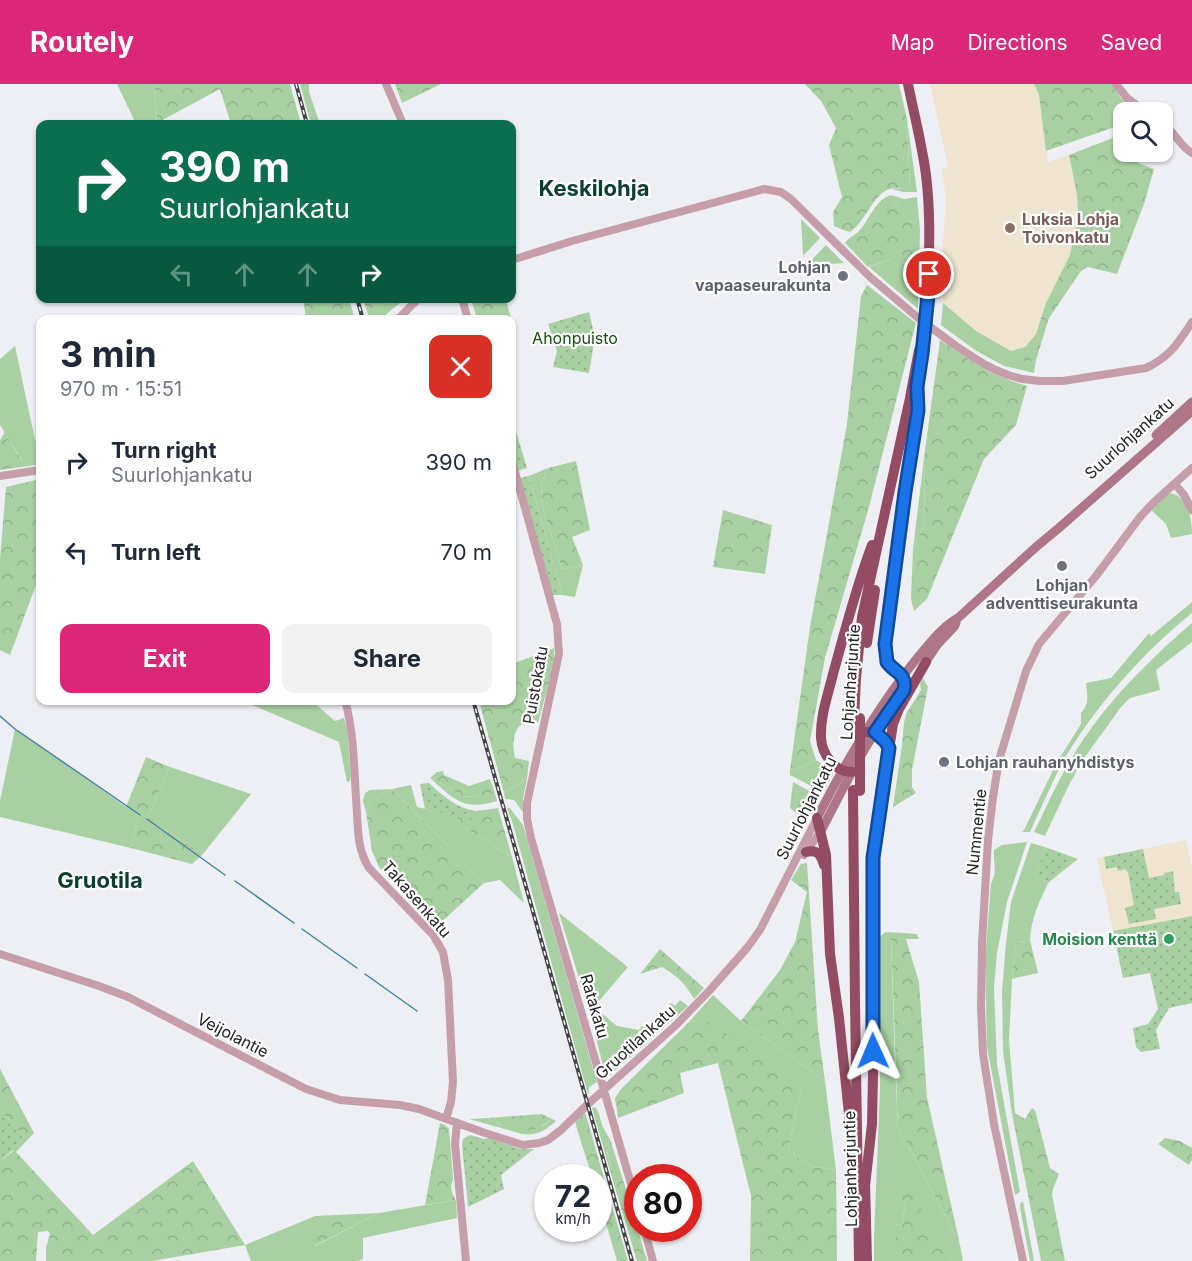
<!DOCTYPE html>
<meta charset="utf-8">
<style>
body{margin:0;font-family:Inter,sans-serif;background:#f2f2f3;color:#1f2937;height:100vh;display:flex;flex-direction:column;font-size:22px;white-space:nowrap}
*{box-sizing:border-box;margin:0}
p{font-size:20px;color:#747a83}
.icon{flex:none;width:33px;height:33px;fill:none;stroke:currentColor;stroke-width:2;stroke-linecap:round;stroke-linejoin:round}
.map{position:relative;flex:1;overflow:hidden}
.details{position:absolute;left:36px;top:231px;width:480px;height:390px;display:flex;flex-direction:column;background:#fff;border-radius:12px;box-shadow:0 2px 4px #0004}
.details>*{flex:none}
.hud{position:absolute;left:36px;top:36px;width:480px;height:183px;border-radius:12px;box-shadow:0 2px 4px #0004;background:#0b6e4f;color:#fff;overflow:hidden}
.tools{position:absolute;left:1113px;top:18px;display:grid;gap:12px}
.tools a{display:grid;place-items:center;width:60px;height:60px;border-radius:12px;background:#fff;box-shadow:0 2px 4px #0004;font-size:30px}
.speed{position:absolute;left:534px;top:1080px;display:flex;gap:12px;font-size:30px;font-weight:700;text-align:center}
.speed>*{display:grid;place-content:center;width:78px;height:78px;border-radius:50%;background:#fff;box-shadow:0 2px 4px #0004;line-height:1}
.speed small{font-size:15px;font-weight:400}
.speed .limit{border:9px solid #d22;background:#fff;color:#111}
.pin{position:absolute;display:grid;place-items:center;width:51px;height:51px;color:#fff;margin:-26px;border:3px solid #fff;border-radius:50%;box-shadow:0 2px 6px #0007}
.me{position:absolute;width:66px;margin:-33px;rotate:359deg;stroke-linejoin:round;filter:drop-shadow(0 0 4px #0008)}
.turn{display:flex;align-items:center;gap:21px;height:126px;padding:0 24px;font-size:27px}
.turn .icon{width:78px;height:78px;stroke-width:2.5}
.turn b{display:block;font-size:42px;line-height:51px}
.lanes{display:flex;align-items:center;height:57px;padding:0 24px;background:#0003;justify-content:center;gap:30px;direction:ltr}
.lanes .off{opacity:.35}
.round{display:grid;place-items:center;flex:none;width:63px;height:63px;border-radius:12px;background:#f2f2f3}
.summary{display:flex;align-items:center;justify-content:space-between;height:102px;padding:0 24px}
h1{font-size:36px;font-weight:700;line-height:45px}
.cta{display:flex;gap:12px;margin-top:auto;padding:12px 24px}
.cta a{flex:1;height:69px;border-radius:12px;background:#db2777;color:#fff;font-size:24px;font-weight:700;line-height:69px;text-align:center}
.cta a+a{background:#f2f2f3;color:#1f2937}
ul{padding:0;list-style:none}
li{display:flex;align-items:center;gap:18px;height:90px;padding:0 24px}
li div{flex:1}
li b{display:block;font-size:22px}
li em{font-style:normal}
header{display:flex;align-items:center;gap:36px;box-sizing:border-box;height:84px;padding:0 30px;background:#db2777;color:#fff}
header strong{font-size:28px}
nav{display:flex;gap:33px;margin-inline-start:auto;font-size:21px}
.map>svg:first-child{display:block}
</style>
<header>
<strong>Routely</strong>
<nav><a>Map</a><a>Directions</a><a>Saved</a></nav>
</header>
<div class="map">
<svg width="1192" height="1177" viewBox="0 0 1192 1177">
<defs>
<pattern id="forest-crowns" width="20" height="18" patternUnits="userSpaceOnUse" patternTransform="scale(1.5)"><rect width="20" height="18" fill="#a9d0a3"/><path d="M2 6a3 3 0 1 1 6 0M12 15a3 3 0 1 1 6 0" fill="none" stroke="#91b28c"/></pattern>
<pattern id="park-dots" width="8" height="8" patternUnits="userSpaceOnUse" patternTransform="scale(1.5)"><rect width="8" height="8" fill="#a9d0a3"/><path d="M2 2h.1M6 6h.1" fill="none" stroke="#91b28c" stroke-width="1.8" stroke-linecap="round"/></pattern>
</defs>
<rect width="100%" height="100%" fill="#eeeff5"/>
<!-- education -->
<path fill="#eee4cf" d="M 930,0 L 1034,0 L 1039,11 L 1048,78 L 1069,71 L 1077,111 L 1078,131 L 1070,171 L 1046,219 L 1036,250 L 1025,263 L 1011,267 L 976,247 L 943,219 L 943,158 L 946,116 L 942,85 L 948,83 Z
M 1186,756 L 1192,785 L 1192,832 L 1113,847 L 1097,774 Z"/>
<!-- green -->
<path fill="#a9d0a3" d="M 117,0 L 160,0 L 155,4 L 157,39 L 136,40 Z
M 300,0 L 309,0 L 309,8 L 320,40 L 311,40 Z
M 907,35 L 917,108 L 903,108 L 892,105 L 910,105 Z
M 891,111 L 904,115 L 917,113 L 920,146 L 918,225 L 869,183 L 890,175 L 907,188 L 915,140 L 902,130 Z
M 801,135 L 820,154 L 803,172 Z
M 826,161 L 844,179 L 806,182 Z
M 380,218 L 397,221 L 381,235 L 369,235 L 367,227 Z
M 943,219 L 976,247 L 1011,267 L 1025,277 L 1036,276 L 1034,289 L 1004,282 L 975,266 L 941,241 Z
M 15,262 L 34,351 L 37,363 L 40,366 L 40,380 L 29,382 L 24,378 L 12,361 L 0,341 L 0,275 Z
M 924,374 L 925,439 L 913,465 Z
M 548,384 L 541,400 L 543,424 L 562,485 L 583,481 L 575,513 L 562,511 L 529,392 Z
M 1169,409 C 1188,411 1192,434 1192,450 L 1171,454 L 1166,440 L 1151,426 Z
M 1192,518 L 1192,529 C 1143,568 1091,627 1061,681 C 1050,703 1040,726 1030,748 L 1022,748 L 1024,746 L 1057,678 L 1081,640 L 1081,629 C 1090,619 1087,612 1086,599 L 1111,594 L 1149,549 L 1151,552 Z
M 1192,539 L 1192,558 L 1156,586 L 1160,606 L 1130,614 L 1121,623 L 1082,677 L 1067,705 L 1045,752 L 1034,748 C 1047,722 1059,694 1074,670 C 1106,618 1147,578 1192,539 Z
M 252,617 L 312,617 L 335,637 L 344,634 L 347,645 L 351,692 L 350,697 L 347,698 L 339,658 L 250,620 Z
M 15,645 L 139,732 L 131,764 L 0,733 L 0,717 Z
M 816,676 L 832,687 L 833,690 L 824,707 L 821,707 L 790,691 L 790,686 L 797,685 Z
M 170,683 L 251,710 L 203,770 L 147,735 Z
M 431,693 L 462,712 L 476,713 L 495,709 L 497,717 C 464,727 455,716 431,695 Z
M 527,695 L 523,714 L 523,728 L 514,716 L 505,715 L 504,709 Z
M 411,701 L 417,723 L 456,732 L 462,742 L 512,773 L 524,819 L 500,796 L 484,799 L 392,705 L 380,713 L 370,717 L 366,728 L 363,717 L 365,709 L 370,706 L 392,705 Z
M 811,708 L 820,712 L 806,737 Z
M 507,724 L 510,724 L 523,741 L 597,998 L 589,1003 L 589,1009 L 588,1010 L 512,737 Z
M 1027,758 L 1007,818 L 997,869 L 994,904 L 997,980 L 1020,1108 L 1015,1111 L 987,963 L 985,876 L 991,800 C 998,785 993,781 994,766 L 1002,761 Z
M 1031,759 L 1045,763 L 1035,794 L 1049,798 C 1039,817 1031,835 1030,856 L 1015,859 L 1012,895 L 1009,956 L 1015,1029 L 1012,1030 L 1003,967 L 1002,907 L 1006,859 L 1011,818 Z
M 559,829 L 628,883 L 594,923 L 617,942 L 639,946 L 642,942 L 648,946 L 671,919 L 675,922 L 680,916 L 688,922 L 609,992 L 607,991 L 604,985 L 589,927 Z
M 886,848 L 917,850 L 919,855 L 906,855 L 891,853 L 895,981 L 898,1045 L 916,1076 L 960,1161 L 963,1177 L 951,1177 L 940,1160 L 897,1104 L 905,1121 L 902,1142 L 896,1140 L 896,1177 L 874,1177 L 874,1153 L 880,1005 L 880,852 Z
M 713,911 L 741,937 L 825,997 L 836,1086 L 811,1082 L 788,1066 L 801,1007 L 695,937 L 688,939 Z
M 595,1023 C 600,1029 600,1036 603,1043 C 605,1048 609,1053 611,1058 L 605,1060 L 612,1087 L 610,1087 L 592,1024 Z
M 488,1034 L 501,1041 L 543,1042 L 552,1035 L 556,1037 C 545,1047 536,1052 522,1050 L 469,1035 Z
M 456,1116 L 457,1134 L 363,1154 L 363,1175 L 358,1177 L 251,1177 L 245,1161 L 315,1132 L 315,1162 L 379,1129 Z
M 1023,1117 L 1034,1177 L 1030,1177 L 1020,1124 L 1020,1120 Z"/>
<!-- forest -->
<path fill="url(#forest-crowns)" d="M 160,0 L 290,0 L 301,40 L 231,40 L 220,5 L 157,39 L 155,4 Z
M 395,0 L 441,0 L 402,19 Z
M 805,0 L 899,0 L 907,35 L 910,106 C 904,105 897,104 890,105 C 874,109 865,138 850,148 L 843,146 L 834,142 L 833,128 L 842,113 L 829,61 L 836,44 L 821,17 Z
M 1034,0 L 1113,0 L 1121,14 L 1132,23 L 1136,28 L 1124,28 L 1123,40 L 1046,67 L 1039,11 Z
M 1123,50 L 1124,68 L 1139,68 L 1138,79 L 1154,85 L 1144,120 L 1117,190 L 1088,183 L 1081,187 L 1049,234 L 1036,276 L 1025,278 L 1011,267 L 1025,263 L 1036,250 L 1046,219 L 1070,171 L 1078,131 L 1077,111 L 1069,71 Z
M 891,111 L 902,130 L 915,140 L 915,182 L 907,189 L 890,175 L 868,183 L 845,159 C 849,153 854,152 859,147 C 870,135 875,116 891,111 Z
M 867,201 L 916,239 L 869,423 L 825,574 L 810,657 L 816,676 L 797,685 L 790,686 L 810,543 L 847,340 L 861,212 Z
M 303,215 L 349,215 L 355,235 L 302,235 L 306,234 Z
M 363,215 L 363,214 L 406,215 L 397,221 L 381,218 L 367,227 Z
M 471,215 L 506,215 L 511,235 L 477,235 Z
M 940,256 C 970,276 992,292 1027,302 L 1016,341 L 984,375 L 927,515 L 914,527 L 911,515 L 913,465 L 925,439 L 924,374 Z
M 5,348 C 11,360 18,373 29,382 L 0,386 L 0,356 Z
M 576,377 L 590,446 L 572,453 L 583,481 L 562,485 L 543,424 L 541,400 L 548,384 Z
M 40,395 L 40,490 L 10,571 L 0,566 L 0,475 L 6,403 Z
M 723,426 L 772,441 L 765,490 L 713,483 Z
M 554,564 L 554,580 L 538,639 C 514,633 511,656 515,674 L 529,677 L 527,695 L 504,709 L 479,617 L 512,616 L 512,580 Z
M 923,594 L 928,603 L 912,686 L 912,703 L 916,709 L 893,723 L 902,661 L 904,639 L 906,630 L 921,606 L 920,599 Z
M 146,673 L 170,683 L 147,735 L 203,770 L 192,780 L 131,764 L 139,732 L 126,723 Z
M 443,687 L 444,691 L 469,702 L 490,695 L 495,709 L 476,713 L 462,712 L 431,693 L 437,688 Z
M 793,698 L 811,708 L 806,737 L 790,724 Z
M 392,705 L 484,799 L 436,843 L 379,783 L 372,767 L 366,728 L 370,717 L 380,713 Z
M 498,724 L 512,773 L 462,742 L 456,732 L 471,735 L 476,727 Z
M 807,779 L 818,946 L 825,997 L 741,937 L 780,886 L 795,858 L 807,808 L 791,796 L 801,780 Z
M 891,852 L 906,855 L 919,898 L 927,1013 L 960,1161 L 916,1076 L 898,1045 Z
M 1030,856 L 1038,889 L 1012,895 L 1015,859 Z
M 660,865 L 704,904 L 694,915 C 685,899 678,893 662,883 L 640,890 Z
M 695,937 L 713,939 L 756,972 L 801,1007 L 788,1066 L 811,1082 L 836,1086 L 837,1177 L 750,1177 L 751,1112 L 718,979 L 680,989 L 684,1009 L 618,1034 L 615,1014 L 622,1004 L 688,939 Z
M 0,985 L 34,1049 L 16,1068 L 93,1151 L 193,1077 L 245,1161 L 152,1177 L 46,1177 L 46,1164 L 50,1150 L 48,1147 L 38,1148 L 36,1177 L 0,1177 L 0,1077 L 12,1068 L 23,1052 L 0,1026 Z
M 1032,1024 L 1035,1026 L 1050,1084 L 1059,1090 L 1053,1105 L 1052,1111 L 1065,1177 L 1041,1177 L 1012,1030 L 1015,1029 L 1025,1035 Z
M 585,1028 L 628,1177 L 617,1177 L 599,1115 L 598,1094 L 592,1093 L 575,1038 Z
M 542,1030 L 552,1035 C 529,1054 511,1047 488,1034 Z
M 440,1039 L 445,1041 L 449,1045 L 453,1095 C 450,1104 451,1108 456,1116 L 425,1121 Z
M 1165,1054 L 1180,1057 L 1192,1064 L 1192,1076 L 1189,1081 L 1158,1060 Z
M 611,1058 L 630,1118 L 647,1177 L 637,1177 L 610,1087 L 612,1086 L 605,1060 Z
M 896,1103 L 913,1110 L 951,1177 L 896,1177 L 896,1140 L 902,1142 L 905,1121 Z
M 379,1129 L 314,1162 L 315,1132 Z"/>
<!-- park -->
<path fill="url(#park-dots)" d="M 589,228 L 595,253 L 589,289 L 553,283 L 557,267 L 548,240 Z
M 512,334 L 527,384 L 517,387 L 512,367 Z
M 529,392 L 562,511 L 552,511 L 520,394 Z
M 429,699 C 443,712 456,724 476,727 L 471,736 L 425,725 L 420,700 Z
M 1045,763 L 1078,775 L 1049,798 L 1035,794 Z
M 1143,765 L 1149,794 L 1164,791 L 1164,789 L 1173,787 L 1175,808 L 1179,808 L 1181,820 L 1154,825 L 1156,835 L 1129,840 L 1125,824 L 1134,821 L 1128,788 L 1125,785 L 1118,787 L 1117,783 L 1106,785 L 1104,773 Z
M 1192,832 L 1192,919 L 1169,924 L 1156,946 L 1160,965 L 1141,968 L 1136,963 L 1133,944 L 1148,940 L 1158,925 L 1150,889 L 1123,894 L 1113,847 Z
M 0,1026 L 23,1051 L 19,1061 L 0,1077 Z
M 470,1051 L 484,1055 L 489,1054 L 521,1065 L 534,1065 L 501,1091 L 504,1105 L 468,1123 L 462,1061 L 463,1055 Z"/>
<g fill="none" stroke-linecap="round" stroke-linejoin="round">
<!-- stream -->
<path stroke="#4584a4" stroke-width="1.5" d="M 0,632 L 15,645 L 140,731
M 147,735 L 225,791
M 235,797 L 294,839
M 302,845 L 357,884
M 365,890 L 417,927"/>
<!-- tertiary -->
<path stroke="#c59ea9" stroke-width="8" d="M 386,0 L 403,40
M 1116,0 L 1127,14 L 1146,28
M 1162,39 C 1175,47 1179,62 1192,69
M 512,176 L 572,157 L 764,105 L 781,108 L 791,115 L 870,193 L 917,233 L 956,262 L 984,280 L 996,286 L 1008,291 L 1022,295 L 1040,297 L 1063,297 L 1146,284 C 1170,273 1178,259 1192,238
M 462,214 L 468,236
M 397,236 L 419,214
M 512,377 L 557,540 L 559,570 L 527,719 L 527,735 L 531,754 L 638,1124
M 0,392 L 40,386
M 1175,400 L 1184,411 L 1192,426
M 345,616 C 355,652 354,692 357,729 C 358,749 358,766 369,784 L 433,851 L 443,868 L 448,896 L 453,998 L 451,1018 L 446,1035
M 804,771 L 821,747
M 0,870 L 99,902 L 128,913 L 306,1005 L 340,1016 L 400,1021 L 419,1025 L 485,1049 L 523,1061 L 539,1059 L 548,1056 L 561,1046 L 588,1020 L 675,942 L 710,906 L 747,864 L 760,846 L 817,734
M 457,1039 L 455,1060 L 466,1177
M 644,1144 L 653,1177
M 1023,1177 L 994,1040 L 983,970 L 981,923 L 982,859 L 988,756 L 993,713 L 999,676 L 1026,587 L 1039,560 L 1096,492 L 1140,433 L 1154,418 L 1192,384"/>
<!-- secondary -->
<path stroke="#ae7687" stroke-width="9" d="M 1156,351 L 1192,318
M 923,582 L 937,561 L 954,543 L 956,539
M 817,734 C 846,677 878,622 918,573 C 930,559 942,543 958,534 L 1036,463 L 1060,443 L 1192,327
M 821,747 C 847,697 872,645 909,601"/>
<!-- trunk -->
<path stroke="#944c64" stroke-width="10" d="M 908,0 C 914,30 922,60 926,91 C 931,131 929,171 928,211
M 867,559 L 875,506
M 904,606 C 907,589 897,591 889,581 C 884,575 885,567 885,560 L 905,408 L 918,326 L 917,303
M 854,635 L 856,594 L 862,533 L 910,314 L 919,266
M 865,648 C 877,648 884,652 889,664
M 852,688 C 834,688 822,670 821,654 C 820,632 828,611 833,590 C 845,547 856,503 872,461
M 853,706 L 855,919 L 859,1177
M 817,734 L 826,771 L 830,870 L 839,934 L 851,1049
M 806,768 C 818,765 821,771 824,781
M 865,1097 L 867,1177
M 865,1102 L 872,1040 L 873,990 L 872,774 L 893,640 L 899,625 L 926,578"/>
<!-- rail casing -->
<g stroke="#454547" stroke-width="4">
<path id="rail" d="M 296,0 L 307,40
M 357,214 L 363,236
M 473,616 L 632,1177"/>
</g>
<!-- rail -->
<use href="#rail" stroke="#fff" stroke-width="1.5" stroke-dasharray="4.5" stroke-linecap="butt"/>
<!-- trunk-bridge -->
<path stroke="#944c64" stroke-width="10" d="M 923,270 L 928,211
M 860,634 L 860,707"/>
</g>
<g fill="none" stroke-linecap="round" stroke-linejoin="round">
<!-- route casing -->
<g stroke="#114b97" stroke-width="15">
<path id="route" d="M 873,967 L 873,774 L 889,664 L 886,658 L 875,648 L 904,606 C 907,589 895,589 887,578 L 885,560 L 905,408 L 918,326 L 917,303 L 922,270 L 928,211 L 929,190"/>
</g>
<!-- route -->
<use href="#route" stroke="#1a73e8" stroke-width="10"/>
</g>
<!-- markers -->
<circle fill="#8d6e63" stroke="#fff" stroke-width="2" cx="1010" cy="144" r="6"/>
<g fill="#6b7280" stroke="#fff" stroke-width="2">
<circle cx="843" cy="192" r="6"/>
<circle cx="1062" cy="482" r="6"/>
<circle cx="944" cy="678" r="6"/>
</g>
<circle fill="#2e9e5b" stroke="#fff" stroke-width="2" cx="1169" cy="855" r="6"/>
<g text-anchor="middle" stroke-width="4.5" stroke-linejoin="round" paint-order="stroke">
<!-- education labels -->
<g font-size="16" font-weight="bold" fill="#785e54" stroke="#fff" text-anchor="start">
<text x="1022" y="141">Luksia Lohja<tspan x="1022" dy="18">Toivonkatu</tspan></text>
</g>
<!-- worship labels -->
<g font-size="16" font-weight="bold" fill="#5b616d" stroke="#fff" text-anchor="end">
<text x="831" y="189">Lohjan<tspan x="831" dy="18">vapaaseurakunta</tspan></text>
<text x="1062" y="507" text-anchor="middle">Lohjan<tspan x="1062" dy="18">adventtiseurakunta</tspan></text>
<text x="956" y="684" text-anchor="start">Lohjan rauhanyhdistys</text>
</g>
<!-- park labels -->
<g font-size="16" fill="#174e0d" stroke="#fff">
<text x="575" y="260">Ahonpuisto</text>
</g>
<!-- street labels -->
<g font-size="16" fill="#222224" stroke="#fff">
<text transform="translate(1129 354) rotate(-42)" y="6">Suurlohjankatu</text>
<text transform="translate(850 598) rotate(-86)" y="6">Lohjanharjuntie</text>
<text transform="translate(535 601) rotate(-80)" y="6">Puistokatu</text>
<text transform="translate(806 724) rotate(-63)" y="6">Suurlohjankatu</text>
<text transform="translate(976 748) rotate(-84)" y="6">Nummentie</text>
<text transform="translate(417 815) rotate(49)" y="6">Takasenkatu</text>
<text transform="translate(595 922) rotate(74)" y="6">Ratakatu</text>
<text transform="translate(233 951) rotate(27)" y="6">Veijolantie</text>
<text transform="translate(635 958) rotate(-42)" y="6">Gruotilankatu</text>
<text transform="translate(850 1085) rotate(-91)" y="6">Lohjanharjuntie</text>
</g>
<!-- leisure labels -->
<g font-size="16" font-weight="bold" fill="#27864d" stroke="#fff" text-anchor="end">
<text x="1157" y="861">Moision kenttä</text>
</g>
<!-- district labels -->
<g font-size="22" font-weight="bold" fill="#0b4031" stroke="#fff">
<text x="594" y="112">Keskilohja</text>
<text x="100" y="804">Gruotila</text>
</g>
</g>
</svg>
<div class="tools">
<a><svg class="icon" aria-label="search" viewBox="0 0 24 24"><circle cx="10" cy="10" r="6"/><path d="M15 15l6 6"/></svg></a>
</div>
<div class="speed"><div>72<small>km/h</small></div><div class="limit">80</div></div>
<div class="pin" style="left:929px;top:190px;background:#d93025"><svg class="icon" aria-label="arrive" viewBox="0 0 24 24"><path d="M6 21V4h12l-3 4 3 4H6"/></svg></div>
<svg class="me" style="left:873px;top:967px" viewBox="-20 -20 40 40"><path d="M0-17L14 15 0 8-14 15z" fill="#1a73e8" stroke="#fff" stroke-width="4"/></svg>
<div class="hud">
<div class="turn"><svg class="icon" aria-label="right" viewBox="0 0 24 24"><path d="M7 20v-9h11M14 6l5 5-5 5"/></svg><div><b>390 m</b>Suurlohjankatu</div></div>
<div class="lanes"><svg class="icon off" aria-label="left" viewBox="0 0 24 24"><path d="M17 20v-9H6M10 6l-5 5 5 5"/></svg><svg class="icon off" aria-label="ahead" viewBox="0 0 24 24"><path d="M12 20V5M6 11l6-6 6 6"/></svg><svg class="icon off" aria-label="ahead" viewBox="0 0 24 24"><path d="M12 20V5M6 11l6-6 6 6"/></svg><svg class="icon" aria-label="right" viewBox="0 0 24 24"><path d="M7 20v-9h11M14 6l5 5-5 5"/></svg></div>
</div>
<section class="details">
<div class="summary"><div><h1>3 min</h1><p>970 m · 15:51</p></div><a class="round" style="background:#d93025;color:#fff"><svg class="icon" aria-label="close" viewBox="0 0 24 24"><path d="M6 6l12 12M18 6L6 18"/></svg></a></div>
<ul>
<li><svg class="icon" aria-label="right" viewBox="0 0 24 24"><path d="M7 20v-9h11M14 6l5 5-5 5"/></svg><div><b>Turn right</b><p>Suurlohjankatu</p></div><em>390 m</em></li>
<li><svg class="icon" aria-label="left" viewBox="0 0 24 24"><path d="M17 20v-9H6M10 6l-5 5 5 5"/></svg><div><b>Turn left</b></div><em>70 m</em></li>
</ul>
<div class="cta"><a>Exit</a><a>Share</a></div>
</section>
</div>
